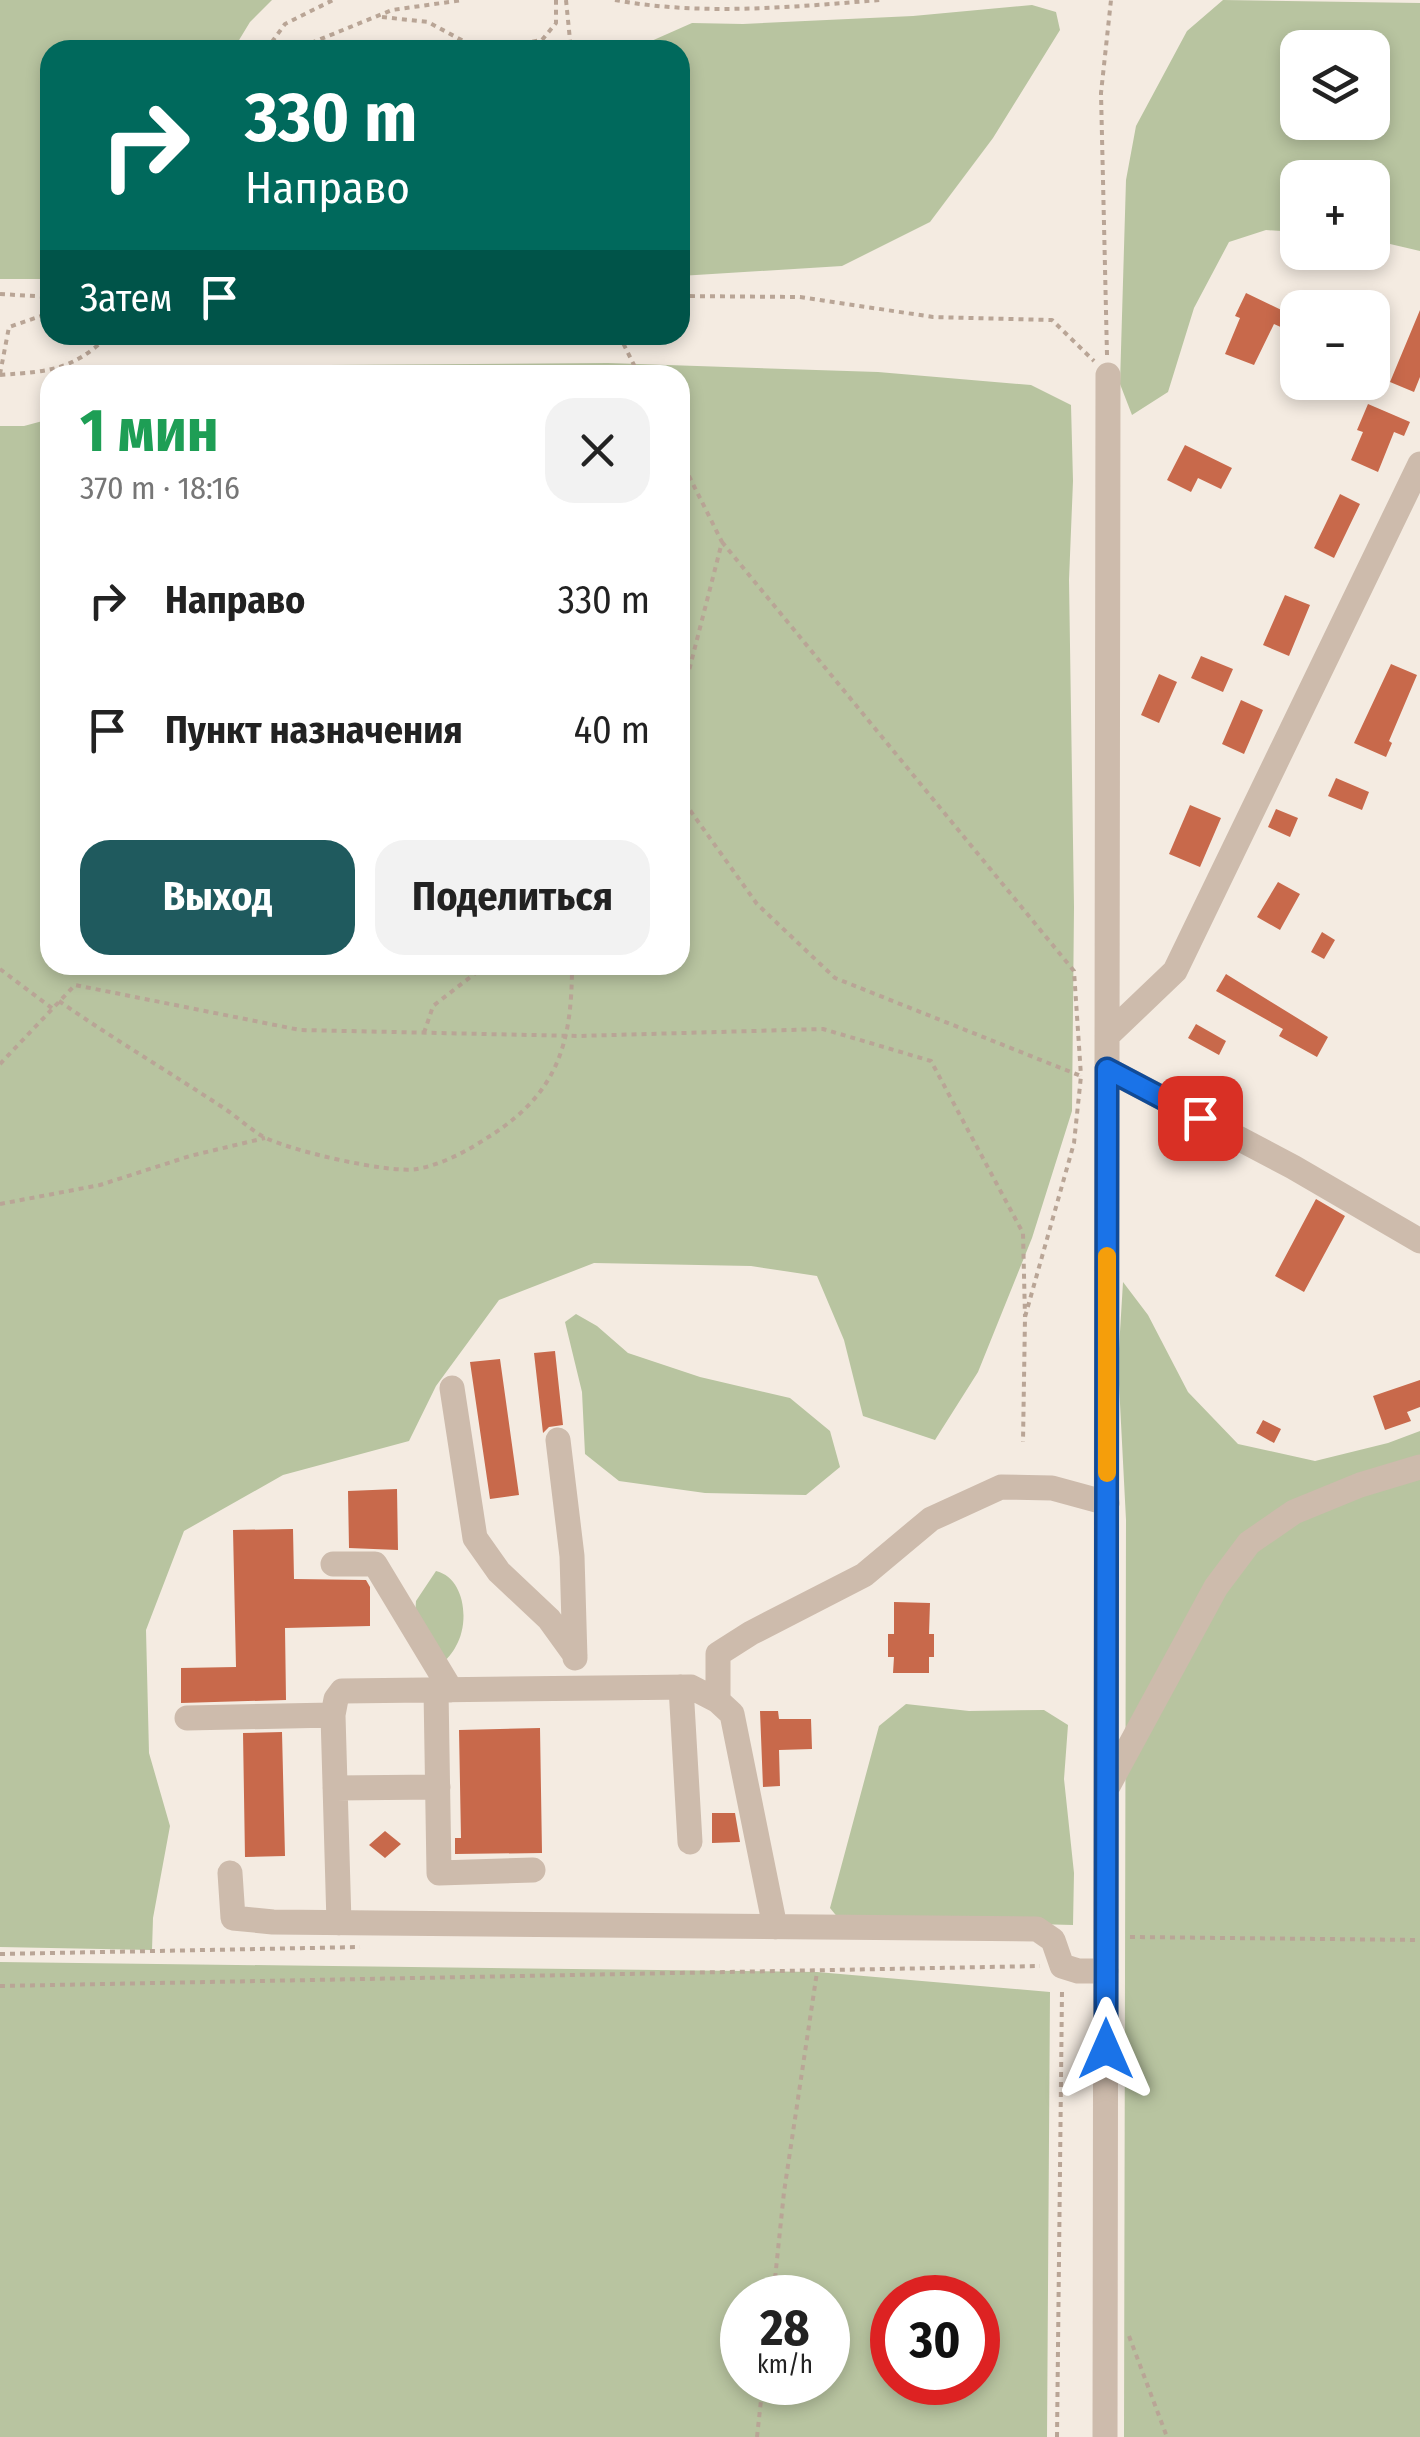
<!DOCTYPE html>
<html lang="ru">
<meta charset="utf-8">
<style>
body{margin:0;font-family:"Fira Sans Condensed",sans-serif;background:#f2f2f2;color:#222;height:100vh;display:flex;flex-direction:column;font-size:38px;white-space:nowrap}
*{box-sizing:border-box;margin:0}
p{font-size:32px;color:#767676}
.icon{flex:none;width:55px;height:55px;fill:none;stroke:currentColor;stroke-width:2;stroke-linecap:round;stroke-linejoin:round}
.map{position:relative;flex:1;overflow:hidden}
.drawer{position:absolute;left:40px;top:365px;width:650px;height:610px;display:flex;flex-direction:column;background:#fff;border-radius:30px;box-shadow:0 5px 15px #0003}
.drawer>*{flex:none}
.top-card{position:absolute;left:40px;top:40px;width:650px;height:305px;border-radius:30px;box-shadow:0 5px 15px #0003;background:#00695c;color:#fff;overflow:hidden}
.controls{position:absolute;left:1280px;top:30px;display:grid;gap:20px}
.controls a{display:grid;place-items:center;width:110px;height:110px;border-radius:20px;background:#fff;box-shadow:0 5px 15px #0003;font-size:50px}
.speed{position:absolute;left:720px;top:2275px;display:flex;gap:20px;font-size:50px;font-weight:700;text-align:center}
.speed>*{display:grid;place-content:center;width:130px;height:130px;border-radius:50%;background:#fff;box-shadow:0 5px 15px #0003;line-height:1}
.speed small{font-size:25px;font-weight:400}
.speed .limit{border:15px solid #d22;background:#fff;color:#111}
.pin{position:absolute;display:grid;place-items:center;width:85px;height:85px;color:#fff;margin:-42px;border-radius:20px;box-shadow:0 5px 15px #0006}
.me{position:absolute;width:110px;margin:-55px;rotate:0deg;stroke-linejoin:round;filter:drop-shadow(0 0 8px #0008)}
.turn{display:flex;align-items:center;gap:35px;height:210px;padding:0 40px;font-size:45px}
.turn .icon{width:130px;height:130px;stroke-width:2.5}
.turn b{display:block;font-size:70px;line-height:85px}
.then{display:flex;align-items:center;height:95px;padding:0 40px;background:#0003;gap:20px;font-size:38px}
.round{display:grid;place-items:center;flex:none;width:105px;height:105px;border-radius:30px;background:#f2f2f2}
.head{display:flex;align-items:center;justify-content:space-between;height:170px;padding:0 40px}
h1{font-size:60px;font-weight:700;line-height:75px;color:#1e9e55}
.primary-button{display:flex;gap:20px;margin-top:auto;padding:20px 40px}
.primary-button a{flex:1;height:115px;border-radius:30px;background:#1f5a5e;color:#fff;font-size:40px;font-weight:700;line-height:115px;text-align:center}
.primary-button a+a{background:#f2f2f2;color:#222}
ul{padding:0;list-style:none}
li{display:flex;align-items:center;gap:30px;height:130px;padding:0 40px}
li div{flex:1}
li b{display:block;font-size:38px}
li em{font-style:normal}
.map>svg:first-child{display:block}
</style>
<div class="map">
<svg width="1420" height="2437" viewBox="0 0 1420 2437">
<rect width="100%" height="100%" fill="#f4ebe1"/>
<!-- green -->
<path fill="#b8c4a0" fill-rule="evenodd" d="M 0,0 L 272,0 L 250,22 L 233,50 L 50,50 L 50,279 L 0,279 Z
M 1223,0 L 1420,3 L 1420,251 L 1373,240 L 1372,178 L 1298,178 L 1297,232 L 1266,230 L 1229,242 L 1194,308 L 1168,392 L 1132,415 L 1120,384 L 1126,180 L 1136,126 L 1187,31 ZM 1298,48 L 1372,48 L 1372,122 L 1298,122 Z
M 1032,5 L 1056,12 L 1060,30 L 993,138 L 930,222 L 842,266 L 680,276 L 680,50 L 631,50 L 692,23 L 743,24 L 913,16 Z
M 608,363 L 878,372 L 1031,385 L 1071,405 L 1073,481 L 1069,580 L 1074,907 L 1072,1111 L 1032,1238 L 978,1372 L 935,1440 L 863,1416 L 844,1340 L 817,1276 L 751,1266 L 594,1263 L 499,1300 L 436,1386 L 409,1441 L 283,1475 L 184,1531 L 146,1630 L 149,1753 L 170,1826 L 153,1918 L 152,1950 L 0,1947 L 0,426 L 24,426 L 50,419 L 50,965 L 680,965 L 680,375 L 180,375 L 196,366 Z
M 1123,1282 L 1148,1315 L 1188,1392 L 1238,1444 L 1315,1461 L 1388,1443 L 1420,1431 L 1420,2437 L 1124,2437 L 1126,1520 L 1118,1365 Z
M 576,1314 L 597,1326 L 628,1353 L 700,1377 L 790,1398 L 830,1431 L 840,1467 L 806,1495 L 705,1493 L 619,1481 L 585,1454 L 582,1392 L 565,1322 Z
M 436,1571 C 465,1578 470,1622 456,1646 C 453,1653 446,1659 442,1665 L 413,1646 L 416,1601 Z
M 906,1704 L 969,1711 L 1044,1710 L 1068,1725 L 1064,1779 L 1074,1873 L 1073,1925 L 839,1919 L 830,1908 L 879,1726 Z
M 0,1962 L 817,1972 L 1050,1992 L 1047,2437 L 0,2437 ZM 742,2298 L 828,2298 L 828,2382 L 742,2382 ZM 892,2298 L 978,2298 L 978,2382 L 892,2382 Z"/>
<!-- building -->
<path fill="#c8694b" d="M 1246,293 L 1298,318 L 1298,335 L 1274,324 L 1254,365 L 1225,354 L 1240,318 L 1235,316 Z
M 1420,310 L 1420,377 L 1414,392 L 1390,382 Z
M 1368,404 L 1410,422 L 1404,436 L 1394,432 L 1378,472 L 1351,460 L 1363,432 L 1357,430 Z
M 1185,445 L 1232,468 L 1221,489 L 1198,478 L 1191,492 L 1167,480 Z
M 1340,494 L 1360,504 L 1334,558 L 1314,548 Z
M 1285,595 L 1310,605 L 1289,656 L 1263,645 Z
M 1201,656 L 1233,669 L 1223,692 L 1191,678 Z
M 1391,664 L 1417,675 L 1389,741 L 1392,743 L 1386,757 L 1354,743 Z
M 1159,674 L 1177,682 L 1159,723 L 1141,715 Z
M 1241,700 L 1263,710 L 1244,754 L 1222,744 Z
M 1336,778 L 1369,792 L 1362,810 L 1328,796 Z
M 1190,805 L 1221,818 L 1200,867 L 1169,854 Z
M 1276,809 L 1298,818 L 1290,837 L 1268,827 Z
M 1278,882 L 1300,894 L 1280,930 L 1257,917 Z
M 1322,932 L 1335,940 L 1324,959 L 1311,952 Z
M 1226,974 L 1328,1037 L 1317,1057 L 1279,1036 L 1283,1029 L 1216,991 Z
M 1196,1024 L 1226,1041 L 1219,1055 L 1188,1038 Z
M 1316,1199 L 1345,1216 L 1304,1292 L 1275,1276 Z
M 555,1351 L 563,1425 L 549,1427 L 543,1433 L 534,1353 Z
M 500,1359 L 519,1495 L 490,1499 L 470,1362 Z
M 1420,1380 L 1420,1407 L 1407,1412 L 1411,1421 L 1385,1430 L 1373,1396 Z
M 1263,1420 L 1281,1429 L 1274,1443 L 1256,1433 Z
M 397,1489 L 398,1550 L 349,1548 L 348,1491 Z
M 293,1529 L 294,1579 L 366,1580 L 370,1587 L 370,1626 L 285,1628 L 286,1700 L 181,1703 L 181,1668 L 236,1667 L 233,1530 Z
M 894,1602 L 930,1603 L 929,1634 L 934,1634 L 934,1657 L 929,1657 L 929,1673 L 893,1673 L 894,1657 L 888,1657 L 888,1634 L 894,1634 Z
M 760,1711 L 778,1711 L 779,1719 L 811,1719 L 812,1749 L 779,1750 L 780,1786 L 763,1787 Z
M 540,1728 L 542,1853 L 455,1854 L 455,1838 L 461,1838 L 459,1730 Z
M 282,1732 L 285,1856 L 245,1857 L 243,1733 Z
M 712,1813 L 735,1813 L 740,1842 L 712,1843 Z
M 385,1831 L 401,1844 L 385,1858 L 369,1845 Z"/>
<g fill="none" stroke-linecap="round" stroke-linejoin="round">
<!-- path -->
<path stroke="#b9a596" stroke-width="4" stroke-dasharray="5 5" stroke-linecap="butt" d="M 566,0 L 571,50
M 615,0 C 701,16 793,7 880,0
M 382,17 L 428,22 L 480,50
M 266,50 L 285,24 L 333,0
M 304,50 L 311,43 L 392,10 L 463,0
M 483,50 L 542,40 L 556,23 L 556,0
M 0,294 L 50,297
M 680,296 L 800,297 L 933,317 L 1052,320 L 1094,361
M 619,335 L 639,375
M 1107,355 L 1101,93 L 1111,0
M 0,374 L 9,327 L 50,313
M 0,375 C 52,371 70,371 110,335
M 680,458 L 722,542 L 683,694 L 682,799 L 757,904 L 835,978 L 1081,1076 L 1074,1143 L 1025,1317 L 1023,1442
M 722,542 L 1074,971 L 1081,1076
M 0,969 L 53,1009
M 59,1001 C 112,1038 166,1070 219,1105 C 234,1114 247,1127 262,1136 C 286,1150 390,1174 417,1169 C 444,1164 471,1149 493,1134 C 559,1091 572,1041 572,965
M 424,1033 L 433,1006 L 486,965
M 0,1064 L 75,985 L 300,1030 L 578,1036 L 823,1029 L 931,1061 L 1023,1233 L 1025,1317
M 0,1204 L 100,1185 L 190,1156 L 265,1138
M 1130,1937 L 1420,1940
M 0,1954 L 360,1947
M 0,1986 L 1040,1966
M 773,2298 L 784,2192 L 817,1972
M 1129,2336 L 1167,2437
M 757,2437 L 763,2382
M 1057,2437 L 1062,1991"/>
<!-- minor -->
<path stroke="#cdbbac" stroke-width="25" d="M 1107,1036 L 1175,971 L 1420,464
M 1107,1069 L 1293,1167 L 1420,1241
M 452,1388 L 475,1538 L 499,1572 L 549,1619 L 575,1655
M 558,1440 L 572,1556 L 575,1658
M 333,1564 L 375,1564 L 451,1690
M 681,1687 L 690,1842
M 436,1690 L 439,1873 L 533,1870
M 187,1718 L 333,1715
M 1108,1786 L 1216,1587 L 1249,1543 L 1294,1512 L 1360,1485 L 1420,1467
M 335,1788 L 438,1787
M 230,1873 L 233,1918 L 273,1922 L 1037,1929 L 1053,1940 L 1062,1966 L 1078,1971 L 1106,1971
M 339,1923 L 333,1715 L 336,1699 L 342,1691 L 691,1687 L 718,1701
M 775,1927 L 732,1714 L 718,1701 L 718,1654 L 751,1633 L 864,1575 L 931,1519 L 1001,1487 L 1052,1488 L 1107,1503
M 1105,2437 L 1108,375"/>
</g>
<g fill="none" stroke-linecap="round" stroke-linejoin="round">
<!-- route casing -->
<g stroke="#114b97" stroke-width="25">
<path id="route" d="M 1106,2049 L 1107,1069 L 1200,1118"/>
</g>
<!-- route -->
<use href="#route" stroke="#1a73e8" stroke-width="18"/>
<!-- slow -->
<path stroke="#f59e0b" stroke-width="18" d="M 1107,1473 L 1107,1256"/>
</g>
</svg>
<div class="controls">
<a><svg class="icon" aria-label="layers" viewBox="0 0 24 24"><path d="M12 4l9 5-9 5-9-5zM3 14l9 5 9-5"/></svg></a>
<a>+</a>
<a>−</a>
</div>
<div class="speed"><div>28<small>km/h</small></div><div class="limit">30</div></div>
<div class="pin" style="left:1200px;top:1118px;background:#d93025"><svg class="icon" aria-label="arrive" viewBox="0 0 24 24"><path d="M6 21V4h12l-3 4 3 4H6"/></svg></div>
<svg class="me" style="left:1106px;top:2049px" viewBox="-20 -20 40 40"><path d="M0-17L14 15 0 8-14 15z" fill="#1a73e8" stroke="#fff" stroke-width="4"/></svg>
<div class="top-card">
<div class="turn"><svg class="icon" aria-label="right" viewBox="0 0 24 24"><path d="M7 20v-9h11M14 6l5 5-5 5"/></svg><div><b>330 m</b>Направо</div></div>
<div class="then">Затем<svg class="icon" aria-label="arrive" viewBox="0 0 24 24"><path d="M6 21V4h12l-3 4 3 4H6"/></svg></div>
</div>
<section class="drawer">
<div class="head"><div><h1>1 мин</h1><p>370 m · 18:16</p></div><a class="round"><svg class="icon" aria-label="close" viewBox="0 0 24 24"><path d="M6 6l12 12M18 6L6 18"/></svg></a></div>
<ul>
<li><svg class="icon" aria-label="right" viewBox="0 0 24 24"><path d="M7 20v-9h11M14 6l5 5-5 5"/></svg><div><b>Направо</b></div><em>330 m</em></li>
<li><svg class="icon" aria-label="arrive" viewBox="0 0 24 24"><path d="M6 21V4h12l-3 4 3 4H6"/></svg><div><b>Пункт назначения</b></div><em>40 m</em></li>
</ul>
<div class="primary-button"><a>Выход</a><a>Поделиться</a></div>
</section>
</div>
